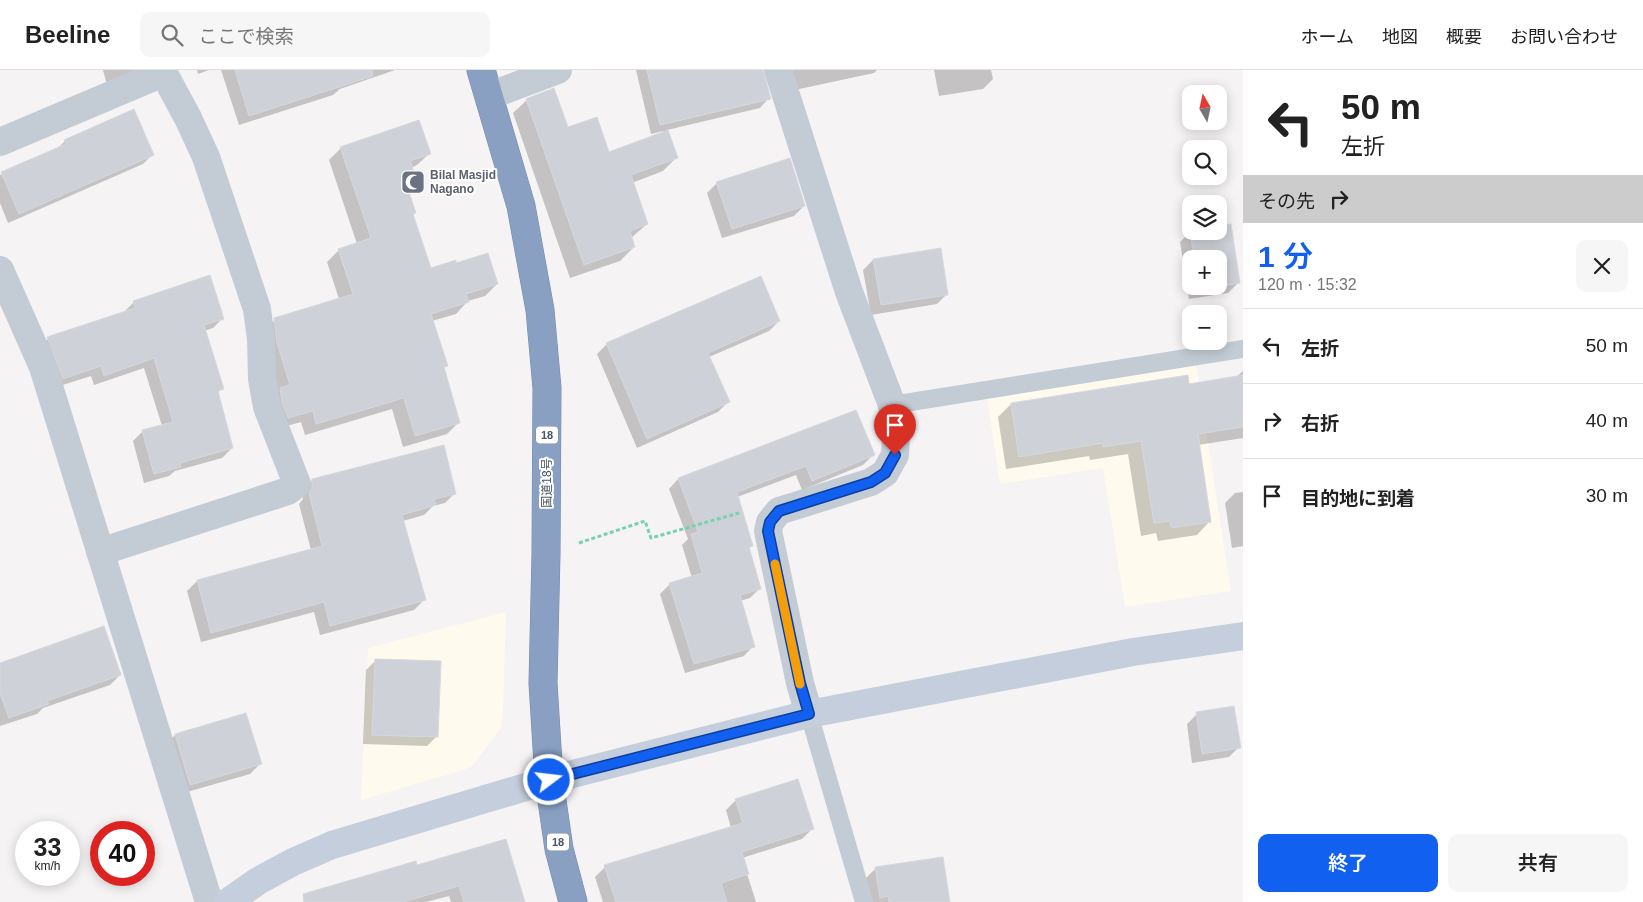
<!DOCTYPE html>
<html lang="ja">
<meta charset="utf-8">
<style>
body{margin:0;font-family:Arial,"Noto Sans JP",sans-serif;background:#f6f6f6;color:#222;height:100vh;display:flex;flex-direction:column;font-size:19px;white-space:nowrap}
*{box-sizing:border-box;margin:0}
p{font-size:16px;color:#767676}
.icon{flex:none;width:28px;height:28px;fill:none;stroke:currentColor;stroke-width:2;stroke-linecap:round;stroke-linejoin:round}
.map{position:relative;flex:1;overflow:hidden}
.side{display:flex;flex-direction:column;background:#fff;width:400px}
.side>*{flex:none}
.top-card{background:#fff;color:#222;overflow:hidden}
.needle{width:32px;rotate:351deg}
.tools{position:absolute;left:1182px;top:15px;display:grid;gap:10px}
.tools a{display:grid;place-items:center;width:45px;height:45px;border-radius:10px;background:#fff;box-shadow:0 2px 12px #0003;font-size:25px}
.speed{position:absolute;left:15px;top:751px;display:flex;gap:10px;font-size:25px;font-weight:700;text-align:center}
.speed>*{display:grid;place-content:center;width:65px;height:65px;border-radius:50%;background:#fff;box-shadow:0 2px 12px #0003;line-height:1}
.speed small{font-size:12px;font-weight:400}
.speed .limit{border:8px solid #d22;background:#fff;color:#111}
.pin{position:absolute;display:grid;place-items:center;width:42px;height:42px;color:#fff;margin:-51px -21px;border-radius:50% 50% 50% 0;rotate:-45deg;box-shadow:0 0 5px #0007}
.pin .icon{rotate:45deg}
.me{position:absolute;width:55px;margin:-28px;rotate:75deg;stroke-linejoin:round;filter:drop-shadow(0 0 4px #0008)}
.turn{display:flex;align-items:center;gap:18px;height:105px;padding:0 15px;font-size:22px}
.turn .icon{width:65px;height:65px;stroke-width:2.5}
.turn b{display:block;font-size:35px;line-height:42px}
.then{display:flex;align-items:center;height:48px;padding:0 15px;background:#0003;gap:10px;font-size:19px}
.round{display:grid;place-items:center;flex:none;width:52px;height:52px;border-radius:10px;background:#f6f6f6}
.head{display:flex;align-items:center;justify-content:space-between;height:85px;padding:0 15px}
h1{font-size:30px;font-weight:600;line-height:38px;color:#1260f0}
.action{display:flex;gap:10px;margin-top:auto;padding:10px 15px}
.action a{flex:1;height:58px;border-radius:10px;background:#1260f0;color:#fff;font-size:20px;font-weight:600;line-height:58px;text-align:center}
.action a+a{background:#f6f6f6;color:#222}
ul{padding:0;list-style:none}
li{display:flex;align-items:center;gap:15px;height:75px;padding:0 15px;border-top:1px solid #e0e0e0}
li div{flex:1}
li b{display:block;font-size:19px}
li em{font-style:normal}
header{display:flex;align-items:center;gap:30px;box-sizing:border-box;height:70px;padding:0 25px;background:#fff;border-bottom:1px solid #e0e0e0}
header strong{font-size:24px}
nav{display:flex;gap:28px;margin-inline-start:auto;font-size:18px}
.search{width:350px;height:45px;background:#f6f6f6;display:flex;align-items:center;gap:12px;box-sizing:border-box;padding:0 18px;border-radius:10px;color:#767676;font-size:19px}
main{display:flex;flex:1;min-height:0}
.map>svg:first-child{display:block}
</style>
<header>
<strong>Beeline</strong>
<div class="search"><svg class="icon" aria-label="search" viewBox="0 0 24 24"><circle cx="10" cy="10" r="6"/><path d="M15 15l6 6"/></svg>ここで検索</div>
<nav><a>ホーム</a><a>地図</a><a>概要</a><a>お問い合わせ</a></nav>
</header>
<main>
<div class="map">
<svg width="1243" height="832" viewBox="0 0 1243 832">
<rect width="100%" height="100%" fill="#f5f3f3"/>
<!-- commercial -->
<path fill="#fefaee" d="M 1196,295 L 1231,521 L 1125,537 L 1103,398 L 1000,414 L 987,328 Z
M 506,542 L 503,642 L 501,658 L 473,695 L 464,700 L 361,730 L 368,578 Z"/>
<!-- shadow -->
<path fill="#0003" fill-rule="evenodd" d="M 103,0 L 137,0 L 107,15 Z
M 197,0 L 209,0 L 198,4 Z
M 221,0 L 395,0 L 340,19 L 333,25 L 239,55 Z
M 636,0 L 762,0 L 769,28 L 760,38 L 667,60 L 677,87 L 663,101 L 632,113 L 647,154 L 631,168 L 634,177 L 620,191 L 570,208 L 513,43 L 527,30 L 567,59 L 608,83 L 664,63 L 663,61 L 651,64 Z
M 781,0 L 877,0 L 874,3 L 790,21 Z
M 934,0 L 991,0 L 993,9 L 983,19 L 939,26 Z
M 65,71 L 153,84 L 143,94 L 8,153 L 0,133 L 0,105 L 56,80 Z
M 341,78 L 429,84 L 417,95 L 411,98 L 416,112 L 407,121 L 412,145 L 430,199 L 455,195 L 497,214 L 485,226 L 468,231 L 456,244 L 432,251 L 446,296 L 443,299 L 459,352 L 447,364 L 403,377 L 392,339 L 305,365 L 301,352 L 276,359 L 263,261 L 275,250 L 339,229 L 327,192 L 339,180 L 357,174 L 329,90 Z
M 717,113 L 804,136 L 794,146 L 722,168 L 707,123 Z
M 1230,156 L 1238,213 L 1228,223 L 1189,229 L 1180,172 L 1190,162 L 1219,161 L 1219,157 ZM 1191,189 L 1219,189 L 1219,216 L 1191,216 Z
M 873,190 L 947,224 L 937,234 L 871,245 L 863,200 Z
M 134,232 L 223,248 L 213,258 L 204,261 L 222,318 L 217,324 L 232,378 L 222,388 L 175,401 L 169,406 L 144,413 L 133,371 L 143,361 L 162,356 L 144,298 L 94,315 L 91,306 L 53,318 L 38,279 L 48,269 L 124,242 Z
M 779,251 L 769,261 L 709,287 L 728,332 L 718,342 L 637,378 L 597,284 L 607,274 Z
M 1243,301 L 1243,368 L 1198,375 L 1210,451 L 1197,465 L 1158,471 L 1156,463 L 1141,466 L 1128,384 L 1090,390 L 1089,386 L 1006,399 L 998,347 L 1011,334 L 1187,306 L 1188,315 L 1236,307 Z
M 855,341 L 873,385 L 863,395 L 802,420 L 796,405 L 737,427 L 752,476 L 748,479 L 760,518 L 750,528 L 740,531 L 753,576 L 744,586 L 685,603 L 660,524 L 670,514 L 692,508 L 682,475 L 688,469 L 669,419 L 678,409 Z
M 312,410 L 455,423 L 445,433 L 433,436 L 424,445 L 403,451 L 424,530 L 414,540 L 320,565 L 314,542 L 201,572 L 187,521 L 197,511 L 311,480 L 299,434 L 303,429 L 302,420 Z
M 1243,422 L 1243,476 L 1232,478 L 1225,433 L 1235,423 Z
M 376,590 L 437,666 L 427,676 L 363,674 L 366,600 Z
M 0,594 L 120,605 L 110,615 L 43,638 L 37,644 L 0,656 Z
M 245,644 L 260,694 L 250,704 L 180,724 L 165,675 L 175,665 Z
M 1197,644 L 1239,677 L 1229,687 L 1192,693 L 1187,654 Z
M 736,730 L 812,759 L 802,769 L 742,788 L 756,832 L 603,832 L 595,807 L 605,797 L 731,758 L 726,740 Z
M 416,797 L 523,832 L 451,832 L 449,826 L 426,832 L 317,832 Z
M 875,799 L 948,832 L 869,832 L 865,809 Z"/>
<!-- building -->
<path fill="#cfd1d8" stroke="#d7d8de" d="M 235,0 L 372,0 L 373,6 L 249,46 Z
M 647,0 L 763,0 L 771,29 L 660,55 Z
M 554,18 L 568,57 L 597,47 L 609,82 L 668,60 L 678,88 L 631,105 L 648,154 L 630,161 L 635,177 L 584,195 L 526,29 Z
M 134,39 L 154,85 L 19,144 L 1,102 L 66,74 L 64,70 Z
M 419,50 L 431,84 L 410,91 L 418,113 L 407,116 L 416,143 L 413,144 L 431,198 L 456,190 L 456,193 L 488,183 L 498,214 L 466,224 L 469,232 L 431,244 L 448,296 L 444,297 L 460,353 L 415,366 L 404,328 L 316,354 L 313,341 L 288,348 L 282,333 L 280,318 L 290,315 L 277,273 L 274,248 L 353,224 L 338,179 L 371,168 L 340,77 Z
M 790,88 L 805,136 L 732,159 L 716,112 Z
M 1231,154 L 1240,213 L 1199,220 L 1198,216 L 1219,216 L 1219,189 L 1194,189 L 1190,160 L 1219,161 L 1219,156 Z
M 941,178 L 948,225 L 881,235 L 873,189 Z
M 210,205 L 224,249 L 204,255 L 224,319 L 218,321 L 233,378 L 180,393 L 181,397 L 154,404 L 142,360 L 173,352 L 154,288 L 104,306 L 101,296 L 63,309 L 47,267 L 135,238 L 133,231 Z
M 761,206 L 780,251 L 708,283 L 730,332 L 647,369 L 606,273 Z
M 1188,305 L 1189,314 L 1243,305 L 1243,357 L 1198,364 L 1211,452 L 1171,458 L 1170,451 L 1154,453 L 1141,371 L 1103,377 L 1103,373 L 1019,387 L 1011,333 Z
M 856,340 L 875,385 L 812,411 L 806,396 L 737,422 L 753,476 L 749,477 L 761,519 L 740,525 L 755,577 L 694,594 L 669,513 L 702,503 L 691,464 L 698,462 L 678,408 Z
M 444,375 L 456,424 L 434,429 L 436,435 L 402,445 L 426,530 L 330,556 L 324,532 L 211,563 L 197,510 L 322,476 L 309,423 L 312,418 L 312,409 Z
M 104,556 L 121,605 L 47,631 L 49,634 L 9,648 L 0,623 L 0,593 Z
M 375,589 L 441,591 L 438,667 L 372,665 Z
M 1234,636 L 1241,678 L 1202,684 L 1196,642 Z
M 246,643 L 262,694 L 190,715 L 175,664 Z
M 798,709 L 814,759 L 742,782 L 749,804 L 721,813 L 727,832 L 616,832 L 604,795 L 743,753 L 735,729 Z
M 506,769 L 525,832 L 464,832 L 459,816 L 403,832 L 304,832 L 303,824 L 416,791 L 417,795 Z
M 943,787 L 950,832 L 889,832 L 888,826 L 880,828 L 875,797 Z"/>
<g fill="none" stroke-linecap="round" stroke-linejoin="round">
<!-- highway casing -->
<g stroke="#748baf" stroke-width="29">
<path id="highway" d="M 481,0 L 521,136 L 540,240 L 547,318 L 546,484 L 543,613 L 549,710 L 559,779 L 573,832"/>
</g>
<!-- path -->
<path stroke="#76d3ae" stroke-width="3" stroke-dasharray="4 2.5" stroke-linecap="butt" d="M 579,473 L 645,451 L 651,468 L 739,443"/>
<!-- lane -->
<path stroke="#c3ccd5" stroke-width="18" d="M 892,335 L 1243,279
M 809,644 L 864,832"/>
<!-- street -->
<path stroke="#c3ccd5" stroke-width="28" d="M 778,0 L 849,222 L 892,335 L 896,366 L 895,385 L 885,403 L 871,412 L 779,441 L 770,452 L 768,461 L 800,613 L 809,644
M 489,26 L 558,0
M 0,72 L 163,3
M 0,200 L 43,297 L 209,832
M 100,482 L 288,421 L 297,414 L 267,337 L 262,309 L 261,269 L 257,239 L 206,87 L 188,48 L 162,0"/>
<!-- secondary -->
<path stroke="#c5cedc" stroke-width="28" d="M 228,832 L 258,811 L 293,792 L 332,775 L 549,710 L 809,644 L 1133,582 L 1243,566"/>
<!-- highway -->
<use href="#highway" stroke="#89a0c3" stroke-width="28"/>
</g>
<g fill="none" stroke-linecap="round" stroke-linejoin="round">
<!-- route casing -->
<g stroke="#0c3e9c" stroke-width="12">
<path id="route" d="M 549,710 L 809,644 L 800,613 L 768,461 L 770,452 L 779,441 L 871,412 L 885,403 L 895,385"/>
</g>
<!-- route -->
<use href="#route" stroke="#1260f0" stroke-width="9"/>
<!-- slow -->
<path stroke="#f59e0b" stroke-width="9" d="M 775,494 L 800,614"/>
</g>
<!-- icons -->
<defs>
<g id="mosque-square" transform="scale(1.25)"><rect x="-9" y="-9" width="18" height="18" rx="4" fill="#6b7280" stroke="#fff"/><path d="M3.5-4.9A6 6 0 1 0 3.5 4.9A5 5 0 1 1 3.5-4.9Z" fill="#fff"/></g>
</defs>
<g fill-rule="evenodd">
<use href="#mosque-square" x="413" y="112"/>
</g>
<g text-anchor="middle" stroke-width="4" stroke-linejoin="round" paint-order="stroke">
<!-- shield labels -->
<g fill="#fff" stroke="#808791" stroke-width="1">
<rect x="536" y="356.5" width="22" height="17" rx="4"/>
<rect x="547" y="763.5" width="22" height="17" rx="4"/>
</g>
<g font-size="11" font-weight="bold" fill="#495462">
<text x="547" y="369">18</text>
<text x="558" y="776">18</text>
</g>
<!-- worship labels -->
<g font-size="12" font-weight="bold" fill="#5b616d" stroke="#fff" text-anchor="start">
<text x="430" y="109">Bilal Masjid<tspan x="430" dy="14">Nagano</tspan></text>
</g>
<!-- street labels -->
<g font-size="12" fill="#495462" stroke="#fff">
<text transform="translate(547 413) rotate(-90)" y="4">国道18号</text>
</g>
</g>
</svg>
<div class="tools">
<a><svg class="needle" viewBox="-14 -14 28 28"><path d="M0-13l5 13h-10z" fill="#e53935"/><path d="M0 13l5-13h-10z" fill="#767676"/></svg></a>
<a><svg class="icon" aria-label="search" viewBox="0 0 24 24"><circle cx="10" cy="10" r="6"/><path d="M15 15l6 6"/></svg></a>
<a><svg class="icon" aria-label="layers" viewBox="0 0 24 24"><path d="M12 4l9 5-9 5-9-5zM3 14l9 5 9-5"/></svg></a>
<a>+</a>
<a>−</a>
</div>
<div class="speed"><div>33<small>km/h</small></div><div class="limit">40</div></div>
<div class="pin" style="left:895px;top:385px;background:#d93025"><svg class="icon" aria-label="arrive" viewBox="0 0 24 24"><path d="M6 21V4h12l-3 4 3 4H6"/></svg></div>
<svg class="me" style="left:549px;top:710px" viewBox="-20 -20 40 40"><circle r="17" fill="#1260f0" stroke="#fff" stroke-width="3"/><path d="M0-11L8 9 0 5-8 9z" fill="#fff"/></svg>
</div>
<section class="side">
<div class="top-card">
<div class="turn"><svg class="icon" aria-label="left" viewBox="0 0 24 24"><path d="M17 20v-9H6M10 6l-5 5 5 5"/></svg><div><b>50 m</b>左折</div></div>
<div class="then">その先<svg class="icon" aria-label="right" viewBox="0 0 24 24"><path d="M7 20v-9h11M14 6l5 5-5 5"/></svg></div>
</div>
<div class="head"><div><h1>1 分</h1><p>120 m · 15:32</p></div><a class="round"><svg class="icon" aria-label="close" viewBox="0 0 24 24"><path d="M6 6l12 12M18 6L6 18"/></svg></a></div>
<ul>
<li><svg class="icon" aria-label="left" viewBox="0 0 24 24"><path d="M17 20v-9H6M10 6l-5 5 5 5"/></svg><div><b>左折</b></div><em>50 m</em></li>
<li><svg class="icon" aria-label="right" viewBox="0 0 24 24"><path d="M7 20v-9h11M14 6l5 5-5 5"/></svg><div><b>右折</b></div><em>40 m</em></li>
<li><svg class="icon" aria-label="arrive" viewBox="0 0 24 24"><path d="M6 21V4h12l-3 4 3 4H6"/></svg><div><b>目的地に到着</b></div><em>30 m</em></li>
</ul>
<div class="action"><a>終了</a><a>共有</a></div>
</section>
</main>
